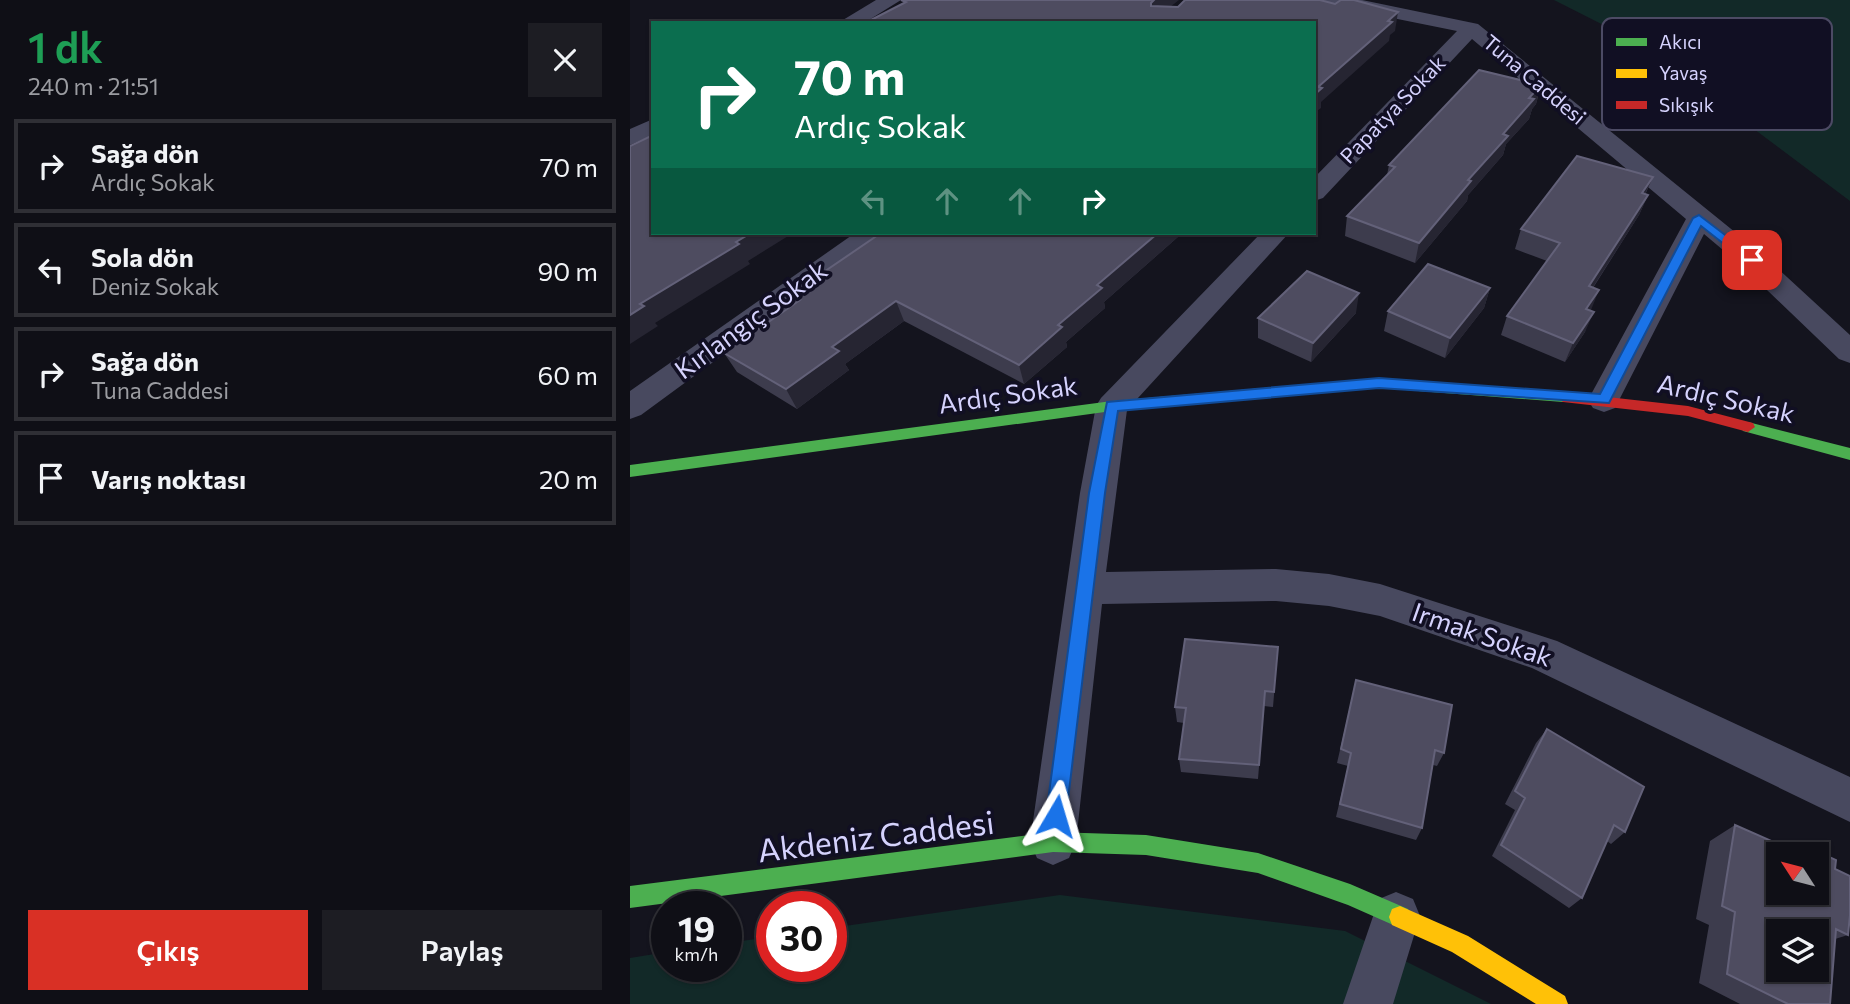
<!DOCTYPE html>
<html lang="tr">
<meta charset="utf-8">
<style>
body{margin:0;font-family:Commissioner,sans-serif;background:#1d1d23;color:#f1f3f6;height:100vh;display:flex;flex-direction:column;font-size:26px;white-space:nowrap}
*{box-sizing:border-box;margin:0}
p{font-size:23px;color:#9b9ca1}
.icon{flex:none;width:38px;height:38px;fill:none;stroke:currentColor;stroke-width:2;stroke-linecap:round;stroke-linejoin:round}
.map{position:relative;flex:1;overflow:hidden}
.drawer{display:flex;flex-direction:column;background:#0f0f16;width:630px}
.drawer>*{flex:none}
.guide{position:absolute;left:21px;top:21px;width:665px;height:214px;border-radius:0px;box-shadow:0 2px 5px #0004,0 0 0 2px #2f2f35;background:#0b6e4f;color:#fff;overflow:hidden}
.needle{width:46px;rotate:306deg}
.buttons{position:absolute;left:1136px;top:842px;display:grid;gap:14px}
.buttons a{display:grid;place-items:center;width:63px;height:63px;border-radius:0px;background:#0f0f16;box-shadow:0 2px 5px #0004,0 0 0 2px #2f2f35;font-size:35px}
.speed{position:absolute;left:21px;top:891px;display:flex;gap:14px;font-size:35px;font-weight:700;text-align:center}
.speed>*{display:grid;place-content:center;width:91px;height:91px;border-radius:50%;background:#0f0f16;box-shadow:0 2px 5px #0004,0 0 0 2px #2f2f35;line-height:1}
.speed small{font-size:18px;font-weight:400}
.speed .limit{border:10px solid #d22;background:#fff;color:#111}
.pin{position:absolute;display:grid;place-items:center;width:60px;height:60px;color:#fff;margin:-30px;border-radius:14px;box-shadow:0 4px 10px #0006}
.me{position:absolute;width:77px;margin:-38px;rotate:7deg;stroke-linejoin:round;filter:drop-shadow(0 0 5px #0008)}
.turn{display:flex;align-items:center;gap:24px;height:147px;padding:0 28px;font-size:32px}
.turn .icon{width:91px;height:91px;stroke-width:2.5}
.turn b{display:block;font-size:49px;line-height:60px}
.lanes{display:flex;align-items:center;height:66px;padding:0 28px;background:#0003;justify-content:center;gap:35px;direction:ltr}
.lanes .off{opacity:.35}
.round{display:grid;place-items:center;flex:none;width:74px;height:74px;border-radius:0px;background:#1d1d23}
.head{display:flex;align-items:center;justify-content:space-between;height:119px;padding:0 28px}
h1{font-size:42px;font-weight:600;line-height:52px;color:#1e9e55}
.button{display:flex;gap:14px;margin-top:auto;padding:14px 28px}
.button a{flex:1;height:80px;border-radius:0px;background:#d93025;color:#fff;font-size:28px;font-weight:600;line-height:80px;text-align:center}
.button a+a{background:#1d1d23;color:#f1f3f6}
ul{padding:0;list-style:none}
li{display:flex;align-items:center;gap:21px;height:94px;margin:0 14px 10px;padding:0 14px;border:4px solid #2f2f35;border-radius:0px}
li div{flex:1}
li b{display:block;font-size:26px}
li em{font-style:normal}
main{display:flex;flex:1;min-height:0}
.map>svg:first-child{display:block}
</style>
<main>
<section class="drawer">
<div class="head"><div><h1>1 dk</h1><p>240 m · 21:51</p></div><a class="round"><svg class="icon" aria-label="close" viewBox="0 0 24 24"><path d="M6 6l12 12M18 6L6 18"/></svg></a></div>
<ul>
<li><svg class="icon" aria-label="right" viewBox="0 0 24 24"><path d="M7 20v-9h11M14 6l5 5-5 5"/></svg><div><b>Sağa dön</b><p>Ardıç Sokak</p></div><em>70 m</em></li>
<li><svg class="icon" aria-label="left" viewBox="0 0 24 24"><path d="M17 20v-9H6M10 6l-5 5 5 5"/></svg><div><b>Sola dön</b><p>Deniz Sokak</p></div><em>90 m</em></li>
<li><svg class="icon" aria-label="right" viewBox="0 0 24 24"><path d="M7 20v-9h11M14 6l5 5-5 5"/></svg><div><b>Sağa dön</b><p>Tuna Caddesi</p></div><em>60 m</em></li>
<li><svg class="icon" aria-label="arrive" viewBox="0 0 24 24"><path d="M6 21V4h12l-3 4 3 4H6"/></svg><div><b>Varış noktası</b></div><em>20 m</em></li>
</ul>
<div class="button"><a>Çıkış</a><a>Paylaş</a></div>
</section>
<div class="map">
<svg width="1220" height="1004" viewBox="0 0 1220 1004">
<rect width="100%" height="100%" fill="#14141e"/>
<!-- green -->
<path fill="#122928" d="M 924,0 L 1220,0 L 1220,201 L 1009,43 Z
M 430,895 L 715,931 L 861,1004 L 0,1004 L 0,958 L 37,952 L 37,966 L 96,966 L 96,943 L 142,937 L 142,966 L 201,966 L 201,928 Z"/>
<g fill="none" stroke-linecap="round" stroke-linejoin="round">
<!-- street -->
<path fill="#48495f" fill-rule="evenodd" d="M 246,0 L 271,0 L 234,23 L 208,23 Z
M 693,0 L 732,0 L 848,24 L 1132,254 L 1220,335 L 1220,363 L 1209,359 L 1112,266 L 1074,234 L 985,408 L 974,412 L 963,408 L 958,400 L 1056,219 L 842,39 L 693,198 L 684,201 L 684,178 L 827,31 L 703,6 Z
M 23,119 L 23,135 L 0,145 L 0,129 Z
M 225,233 L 255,233 L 251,239 L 11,415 L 0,419 L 0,391 Z
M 631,233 L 659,233 L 497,410 L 476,572 L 646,569 L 699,574 L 750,584 L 927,641 L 1220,777 L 1220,822 L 902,668 L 750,616 L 699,606 L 646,601 L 472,604 L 446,842 L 439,858 L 423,865 L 407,858 L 400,842 L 450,493 L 466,406 L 471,398 Z
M 766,892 L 783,899 L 790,916 L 763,1004 L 713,1004 L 749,899 Z"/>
<!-- fast -->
<path fill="#4caf50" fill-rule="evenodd" d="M 749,378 L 933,392 L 940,397 L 933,402 L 749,388 L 482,411 L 0,477 L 0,465 L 482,401 Z
M 1118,422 L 1220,448 L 1220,460 L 1113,431 L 1111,427 Z
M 423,832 L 516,835 L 628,853 L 720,884 L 778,909 L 781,917 L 778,925 L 770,928 L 718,905 L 628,873 L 516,855 L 423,852 L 0,908 L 0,886 Z"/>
<!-- slow -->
<path fill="#ffc107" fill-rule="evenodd" d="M 770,906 L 838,936 L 935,996 L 938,1004 L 906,1004 L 822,952 L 762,925 L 759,917 L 762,909 Z"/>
<!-- jam -->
<path fill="#c62828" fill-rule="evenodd" d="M 933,392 L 1058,406 L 1123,423 L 1125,427 L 1118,432 L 1058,416 L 933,402 L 926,397 Z"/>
</g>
<!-- wall -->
<path fill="#3d3c4d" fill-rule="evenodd" d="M 911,85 L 906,104 L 902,109 L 899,119 L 876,144 L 873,155 L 838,195 L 837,201 L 785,263 L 715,236 L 717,216 L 757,175 L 759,165 Z
M 1023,177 L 1015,195 L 1018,195 L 1009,215 L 963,288 L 960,311 L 955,332 L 935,362 L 871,335 L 877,316 L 917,261 L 885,249 L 891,229 Z
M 251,233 L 549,233 L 549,236 L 474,302 L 475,308 L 436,342 L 437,347 L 394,384 L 274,321 L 215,364 L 219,370 L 167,409 L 107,372 L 94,353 L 165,304 L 160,295 Z
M 860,288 L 854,308 L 815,358 L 754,331 L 758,311 Z
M 726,313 L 681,362 L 628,338 L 628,318 Z
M 648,647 L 643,707 L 634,706 L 628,779 L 551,772 L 549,759 L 554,723 L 547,722 L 545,707 Z
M 726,680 L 814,753 L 807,766 L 803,765 L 792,828 L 786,840 L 706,817 L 718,766 L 707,763 Z
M 917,729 L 995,832 L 981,844 L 977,841 L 952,898 L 939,908 L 862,856 L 885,810 L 875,804 L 906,743 Z
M 1105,825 L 1165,851 L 1175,846 L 1206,860 L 1205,869 L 1220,876 L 1220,915 L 1218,935 L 1205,939 L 1200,1004 L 1110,1004 L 1069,983 L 1079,925 L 1066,919 L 1080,841 ZM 1148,854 L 1186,854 L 1186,892 L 1148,892 ZM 1148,931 L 1186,931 L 1186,970 L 1148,970 Z"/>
<!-- shaded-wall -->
<path fill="#262532" d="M 524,0 L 549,0 L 522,21 L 521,3 Z
M 768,12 L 765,31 L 760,35 L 759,41 L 691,102 L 691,108 L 684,113 L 684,95 L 688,87 Z
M 911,85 L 906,104 L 902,109 L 899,119 L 876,144 L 873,155 L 838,195 L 837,201 L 785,263 L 789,243 L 899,98 Z
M 1023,177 L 1014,196 L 1012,193 Z
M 1018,195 L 1009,215 L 951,306 L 959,286 Z
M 121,233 L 163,233 L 118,261 L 120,264 L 25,323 L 28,326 L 0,344 L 0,315 L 10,304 Z
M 528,233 L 549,233 L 549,236 L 474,302 L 475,308 L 436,342 L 437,347 L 394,384 L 389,365 L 467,285 Z
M 860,288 L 854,308 L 815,358 L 820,338 Z
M 969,290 L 961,310 L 948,329 L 956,309 Z
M 729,293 L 726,313 L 681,362 L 683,343 Z
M 266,301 L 274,321 L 215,364 L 219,370 L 167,409 L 156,389 L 202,347 Z
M 964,312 L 955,332 L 935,362 L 943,343 Z"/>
<!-- building -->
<path fill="#4e4c60" stroke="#636179" stroke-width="2" fill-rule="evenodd" d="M 271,0 L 524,0 L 521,3 L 521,6 L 548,7 L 555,0 L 690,0 L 705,4 L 711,0 L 724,0 L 768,12 L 758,21 L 762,22 L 688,87 L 692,88 L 684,95 L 684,23 L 235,23 L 276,2 Z
M 849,70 L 911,85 L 899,98 L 904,99 L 873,134 L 878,136 L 838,180 L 841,181 L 789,243 L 717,216 L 765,167 L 759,165 Z
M 23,135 L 23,233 L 121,233 L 106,242 L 109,244 L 10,304 L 14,306 L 0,315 L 0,146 Z
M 947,156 L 1023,177 L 1012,193 L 1018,195 L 959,286 L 969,290 L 956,309 L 964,312 L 943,343 L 877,316 L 930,243 L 891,229 Z
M 251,233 L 528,233 L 467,285 L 472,288 L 428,325 L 432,327 L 389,365 L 266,301 L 202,347 L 209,351 L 156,389 L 94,353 L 170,300 L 160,295 Z
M 798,264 L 860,288 L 820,338 L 758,311 Z
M 677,271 L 729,293 L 683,343 L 628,318 Z
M 555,639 L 648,647 L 644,692 L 635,691 L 629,765 L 549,759 L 556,708 L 545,707 Z
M 726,680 L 822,705 L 814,753 L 805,750 L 792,828 L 710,804 L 721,753 L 711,749 Z
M 917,729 L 1014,787 L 995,832 L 984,825 L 952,898 L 871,845 L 895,798 L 885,791 Z
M 1105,825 L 1171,854 L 1148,854 L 1148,892 L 1186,892 L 1186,854 L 1173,854 L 1175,846 L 1206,860 L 1205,869 L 1220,876 L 1220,915 L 1218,935 L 1206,929 L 1200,1004 L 1158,1004 L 1097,974 L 1105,912 L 1092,906 ZM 1148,931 L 1186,931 L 1186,970 L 1148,970 Z"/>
<!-- route -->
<path fill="#1a73e8" stroke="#114b97" stroke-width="2" d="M 1069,215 L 1128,260 L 1127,263 L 1118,263 L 1071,226 L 979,403 L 749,388 L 488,411 L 475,493 L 436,816 L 433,824 L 426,827 L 419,824 L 416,816 L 459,493 L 477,402 L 749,378 L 970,394 L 1063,218 Z"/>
<g text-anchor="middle" stroke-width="7" stroke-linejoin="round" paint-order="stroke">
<!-- far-street labels -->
<g font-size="21" fill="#d5d2fd" stroke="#110f23">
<text transform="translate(904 80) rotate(40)" y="7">Tuna Caddesi</text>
<text transform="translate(763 110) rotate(-46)" y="7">Papatya Sokak</text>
</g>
<!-- street labels -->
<g font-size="26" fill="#d5d2fd" stroke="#110f23">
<text transform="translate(121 320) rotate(-36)" y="9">Kırlangıç Sokak</text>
<text transform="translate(378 395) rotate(-8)" y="9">Ardıç Sokak</text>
<text transform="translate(1096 399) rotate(13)" y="9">Ardıç Sokak</text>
<text transform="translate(852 635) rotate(19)" y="9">Irmak Sokak</text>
</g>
<!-- near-street labels -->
<g font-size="32" fill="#d5d2fd" stroke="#110f23">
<text transform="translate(246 837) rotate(-7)" y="11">Akdeniz Caddesi</text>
</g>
</g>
<!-- legend -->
<rect x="972" y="18" width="230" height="112" rx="10" fill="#110f23" stroke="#4c4a64" stroke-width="2"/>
<rect x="986" y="38" width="31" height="8" fill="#4caf50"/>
<rect x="986" y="69" width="31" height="9" fill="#ffc107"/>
<rect x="986" y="101" width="31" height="8" fill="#c62828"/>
<g font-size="19" fill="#d5d2fd">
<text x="1029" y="49">Akıcı</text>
<text x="1029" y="80">Yavaş</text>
<text x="1029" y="112">Sıkışık</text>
</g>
</svg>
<div class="buttons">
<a><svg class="needle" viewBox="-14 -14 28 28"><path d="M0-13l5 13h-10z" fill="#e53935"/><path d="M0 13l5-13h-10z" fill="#9b9ca1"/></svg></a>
<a><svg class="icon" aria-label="layers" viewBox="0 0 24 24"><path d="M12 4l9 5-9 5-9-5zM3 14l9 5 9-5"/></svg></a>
</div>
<div class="speed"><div>19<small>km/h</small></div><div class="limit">30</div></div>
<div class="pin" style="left:1122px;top:260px;background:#d93025"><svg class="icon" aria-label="arrive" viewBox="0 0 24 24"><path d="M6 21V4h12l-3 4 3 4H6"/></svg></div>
<svg class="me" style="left:426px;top:816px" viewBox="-20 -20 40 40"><path d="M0-17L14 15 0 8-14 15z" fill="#1a73e8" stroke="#fff" stroke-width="4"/></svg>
<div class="guide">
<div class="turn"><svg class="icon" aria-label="right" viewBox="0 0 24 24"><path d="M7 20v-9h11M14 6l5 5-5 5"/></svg><div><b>70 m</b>Ardıç Sokak</div></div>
<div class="lanes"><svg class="icon off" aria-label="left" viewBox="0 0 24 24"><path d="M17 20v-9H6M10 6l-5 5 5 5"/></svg><svg class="icon off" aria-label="ahead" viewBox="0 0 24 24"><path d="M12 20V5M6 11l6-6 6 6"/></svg><svg class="icon off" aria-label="ahead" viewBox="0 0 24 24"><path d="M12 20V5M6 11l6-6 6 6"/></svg><svg class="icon" aria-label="right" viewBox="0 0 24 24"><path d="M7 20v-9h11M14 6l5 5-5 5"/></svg></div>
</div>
</div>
</main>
